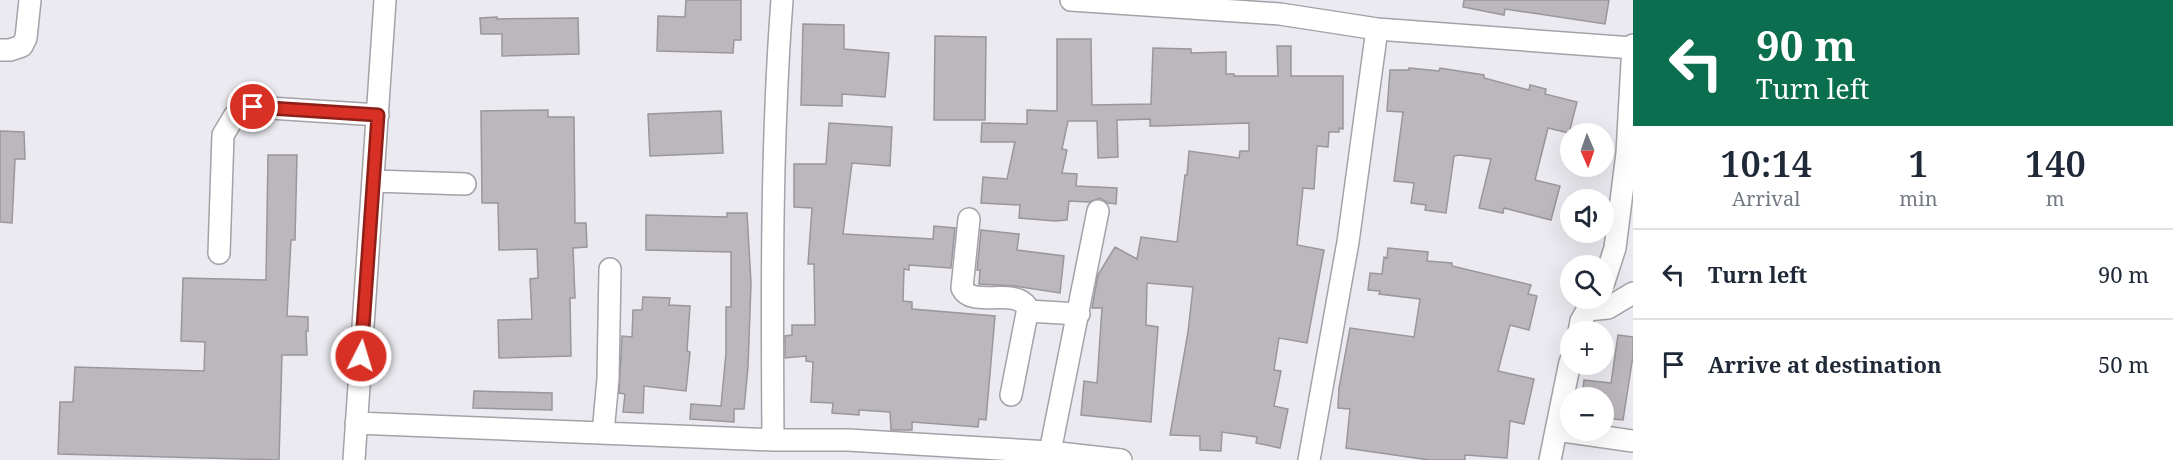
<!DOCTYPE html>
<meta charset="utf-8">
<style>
body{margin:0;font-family:"Noto Serif",serif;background:#f6f6f7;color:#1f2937;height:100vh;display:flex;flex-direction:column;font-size:22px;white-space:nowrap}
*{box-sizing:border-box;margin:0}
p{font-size:20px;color:#747a83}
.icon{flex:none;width:33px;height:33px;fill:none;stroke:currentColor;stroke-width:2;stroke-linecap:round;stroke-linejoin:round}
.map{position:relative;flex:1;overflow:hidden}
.drawer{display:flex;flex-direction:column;background:#fff;width:540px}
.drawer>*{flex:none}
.hud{background:#0b6e4f;color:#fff;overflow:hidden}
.needle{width:39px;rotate:178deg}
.tools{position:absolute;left:1560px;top:123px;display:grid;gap:12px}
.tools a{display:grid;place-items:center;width:54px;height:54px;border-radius:50%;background:#fff;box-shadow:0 6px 24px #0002;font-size:30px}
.pin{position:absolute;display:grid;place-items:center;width:51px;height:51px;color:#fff;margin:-26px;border:3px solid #fff;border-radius:50%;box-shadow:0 2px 6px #0007}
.me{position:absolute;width:66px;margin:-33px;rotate:5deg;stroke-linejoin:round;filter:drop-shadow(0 0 4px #0008)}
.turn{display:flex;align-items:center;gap:21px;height:126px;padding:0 24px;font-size:27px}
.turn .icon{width:78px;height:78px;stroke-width:2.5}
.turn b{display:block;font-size:42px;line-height:51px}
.eta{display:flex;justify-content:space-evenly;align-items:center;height:102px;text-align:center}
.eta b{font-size:36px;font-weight:600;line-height:42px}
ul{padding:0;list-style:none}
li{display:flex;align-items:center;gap:18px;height:90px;padding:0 24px;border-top:2px solid #e0e1e3}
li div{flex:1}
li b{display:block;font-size:22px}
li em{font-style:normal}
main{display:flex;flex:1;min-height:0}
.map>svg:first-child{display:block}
</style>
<main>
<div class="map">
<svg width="1633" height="460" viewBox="0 0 1633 460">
<rect width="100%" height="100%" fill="#eaeaf0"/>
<!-- building -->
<path fill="#bcb7bc" stroke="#9a969b" stroke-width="1.5" d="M 686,0 L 741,0 L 741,40 L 734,40 L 733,53 L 657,51 L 658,16 L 685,17 Z
M 1464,0 L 1609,0 L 1605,24 L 1505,9 L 1504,15 L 1463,7 Z
M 497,17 L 497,19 L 578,18 L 579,54 L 502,56 L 502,34 L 481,34 L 480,18 Z
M 803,24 L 844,25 L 844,49 L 889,53 L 885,97 L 842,94 L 842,106 L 801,105 Z
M 935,36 L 986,37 L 985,120 L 934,120 Z
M 1057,39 L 1091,39 L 1092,105 L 1151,104 L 1153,48 L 1191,49 L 1191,53 L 1226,52 L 1226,74 L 1234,74 L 1234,76 L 1278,76 L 1277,46 L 1291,46 L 1291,76 L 1343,76 L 1343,129 L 1339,128 L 1339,132 L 1329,132 L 1328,147 L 1317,146 L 1314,189 L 1303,188 L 1297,245 L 1324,250 L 1307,343 L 1279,338 L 1274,370 L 1281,371 L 1274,406 L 1288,409 L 1280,448 L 1256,443 L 1257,437 L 1222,432 L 1221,451 L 1200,450 L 1200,436 L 1170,435 L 1188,332 L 1193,287 L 1147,283 L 1146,325 L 1158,327 L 1151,422 L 1081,415 L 1084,381 L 1097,383 L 1102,308 L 1092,308 L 1098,275 L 1115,247 L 1137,259 L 1141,237 L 1177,242 L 1185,175 L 1187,175 L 1189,151 L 1239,158 L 1240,151 L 1249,151 L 1249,123 L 1159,126 L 1150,126 L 1150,119 L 1117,120 L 1118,157 L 1098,158 L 1097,121 L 1068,121 L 1062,149 L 1067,150 L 1062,173 L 1077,174 L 1076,186 L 1117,188 L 1116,204 L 1108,203 L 1100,198 L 1089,202 L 1069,201 L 1067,220 L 1055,221 L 1019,218 L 1020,205 L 981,203 L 983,177 L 1007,179 L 1015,142 L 981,142 L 982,123 L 1027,124 L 1027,110 L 1057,111 Z
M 1409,68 L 1439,71 L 1440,68 L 1484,75 L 1484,78 L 1529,90 L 1530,85 L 1546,89 L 1545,94 L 1577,102 L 1569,133 L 1548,128 L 1535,180 L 1560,186 L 1551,220 L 1504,208 L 1503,213 L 1479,208 L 1491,159 L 1459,155 L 1454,156 L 1446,213 L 1425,210 L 1426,205 L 1411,203 L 1414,183 L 1394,181 L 1403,112 L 1387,111 L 1390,70 L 1409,70 Z
M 548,110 L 548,117 L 574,117 L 575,223 L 586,223 L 587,247 L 573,248 L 575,298 L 570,298 L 571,356 L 499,358 L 498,320 L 532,319 L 530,279 L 538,278 L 537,249 L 499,250 L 498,203 L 482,203 L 481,111 Z
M 721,111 L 723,153 L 650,156 L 648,114 Z
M 829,123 L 892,127 L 890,166 L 852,163 L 843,234 L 933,239 L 934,226 L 955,228 L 951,268 L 909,265 L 909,270 L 904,269 L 903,301 L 912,302 L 912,309 L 995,316 L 986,420 L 979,419 L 978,427 L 912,422 L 912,430 L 891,430 L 890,412 L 859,410 L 859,415 L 832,413 L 833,403 L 811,402 L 813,362 L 806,361 L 806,356 L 785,358 L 785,336 L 792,335 L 792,325 L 815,325 L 814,264 L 808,264 L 812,208 L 794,207 L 794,164 L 826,164 Z
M 0,131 L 24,132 L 25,159 L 15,159 L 12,223 L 0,222 Z
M 268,155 L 297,155 L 295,240 L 291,240 L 287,316 L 308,317 L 308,331 L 306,331 L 307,355 L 282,355 L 279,460 L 58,454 L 60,402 L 73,402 L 75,367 L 204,371 L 205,342 L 181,341 L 183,278 L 266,280 Z
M 727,213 L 747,213 L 751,283 L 748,367 L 744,409 L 734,409 L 734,422 L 690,419 L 691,404 L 721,406 L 726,353 L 726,307 L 731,307 L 731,252 L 646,250 L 646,215 L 727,217 Z
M 981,230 L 1019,234 L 1017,250 L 1064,256 L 1060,293 L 1015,286 L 979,284 L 980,270 L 977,270 Z
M 1388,248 L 1428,252 L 1427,261 L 1452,263 L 1452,266 L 1531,285 L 1528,294 L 1537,296 L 1529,330 L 1510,325 L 1498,371 L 1534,379 L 1524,424 L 1510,421 L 1507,458 L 1465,455 L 1465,460 L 1429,460 L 1346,448 L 1350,409 L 1338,408 L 1339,388 L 1350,328 L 1414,337 L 1420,299 L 1379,294 L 1380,291 L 1368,290 L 1370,273 L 1382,274 L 1384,257 L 1387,258 Z
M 643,297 L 670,298 L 669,305 L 690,306 L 687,351 L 690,352 L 686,391 L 644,386 L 643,413 L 623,412 L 625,394 L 619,393 L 622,336 L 632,337 L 633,310 L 642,310 Z
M 1618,335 L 1633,337 L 1633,356 L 1623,420 L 1604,418 L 1604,398 L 1582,398 L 1584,380 L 1611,383 Z
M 474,391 L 552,393 L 552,410 L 473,408 Z"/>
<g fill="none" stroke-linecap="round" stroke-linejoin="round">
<!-- minor casing -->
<g stroke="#a2a2a8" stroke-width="24">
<path id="minor" d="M 1071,0 L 1280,14 L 1377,29 L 1633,48
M 0,50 L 10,50 L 22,46 L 26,38 L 30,0
M 374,181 L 465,184
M 969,219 L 962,288 C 972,309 1015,286 1028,308 L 1011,395
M 219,253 L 223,135 L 235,115 L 253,107 L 378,115
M 1604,282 L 1615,248 L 1627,153 L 1633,45
M 1587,310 L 1608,308 L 1633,293
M 1028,311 L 1079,314
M 1579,332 L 1581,321 L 1593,300
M 356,423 L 773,440 L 848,440 L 1050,452 L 1121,460
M 1556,430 L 1633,441
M 603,433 L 608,379 L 610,269
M 773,440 C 772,293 771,147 782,0
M 1050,452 L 1098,211
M 354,460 L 385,0
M 1309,460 L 1348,242 L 1377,29
M 1550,460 L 1570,362"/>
</g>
<!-- minor -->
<use href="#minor" stroke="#fff" stroke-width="21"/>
</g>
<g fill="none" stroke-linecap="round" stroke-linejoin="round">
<!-- route casing -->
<g stroke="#8d1f18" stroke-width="15">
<path id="route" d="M 253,107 L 378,115 L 361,356"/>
</g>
<!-- route -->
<use href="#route" stroke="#d93025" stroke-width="10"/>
</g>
</svg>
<div class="tools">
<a><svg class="needle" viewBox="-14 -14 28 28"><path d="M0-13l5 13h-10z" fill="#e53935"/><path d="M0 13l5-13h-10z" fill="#747a83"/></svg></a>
<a><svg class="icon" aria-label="sound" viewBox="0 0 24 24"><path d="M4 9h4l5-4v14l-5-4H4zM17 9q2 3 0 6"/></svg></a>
<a><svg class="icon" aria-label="search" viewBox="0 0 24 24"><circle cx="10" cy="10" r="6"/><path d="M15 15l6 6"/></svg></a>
<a>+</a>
<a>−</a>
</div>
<div class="pin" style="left:253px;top:107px;background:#d93025"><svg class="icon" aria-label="arrive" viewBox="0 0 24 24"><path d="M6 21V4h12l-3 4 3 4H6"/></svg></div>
<svg class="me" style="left:361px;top:356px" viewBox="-20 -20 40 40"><circle r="17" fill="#d93025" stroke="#fff" stroke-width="3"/><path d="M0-11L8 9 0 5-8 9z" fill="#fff"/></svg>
</div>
<section class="drawer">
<div class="hud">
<div class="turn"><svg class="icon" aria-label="left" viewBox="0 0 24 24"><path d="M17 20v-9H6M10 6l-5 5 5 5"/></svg><div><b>90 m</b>Turn left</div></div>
</div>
<div class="eta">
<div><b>10:14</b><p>Arrival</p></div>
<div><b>1</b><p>min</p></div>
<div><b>140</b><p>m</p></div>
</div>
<ul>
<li><svg class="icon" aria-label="left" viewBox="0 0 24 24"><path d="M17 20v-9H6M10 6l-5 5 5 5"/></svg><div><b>Turn left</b></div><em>90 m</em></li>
<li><svg class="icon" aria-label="arrive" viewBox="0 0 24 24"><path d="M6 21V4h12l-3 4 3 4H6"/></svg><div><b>Arrive at destination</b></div><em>50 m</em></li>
</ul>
</section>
</main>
